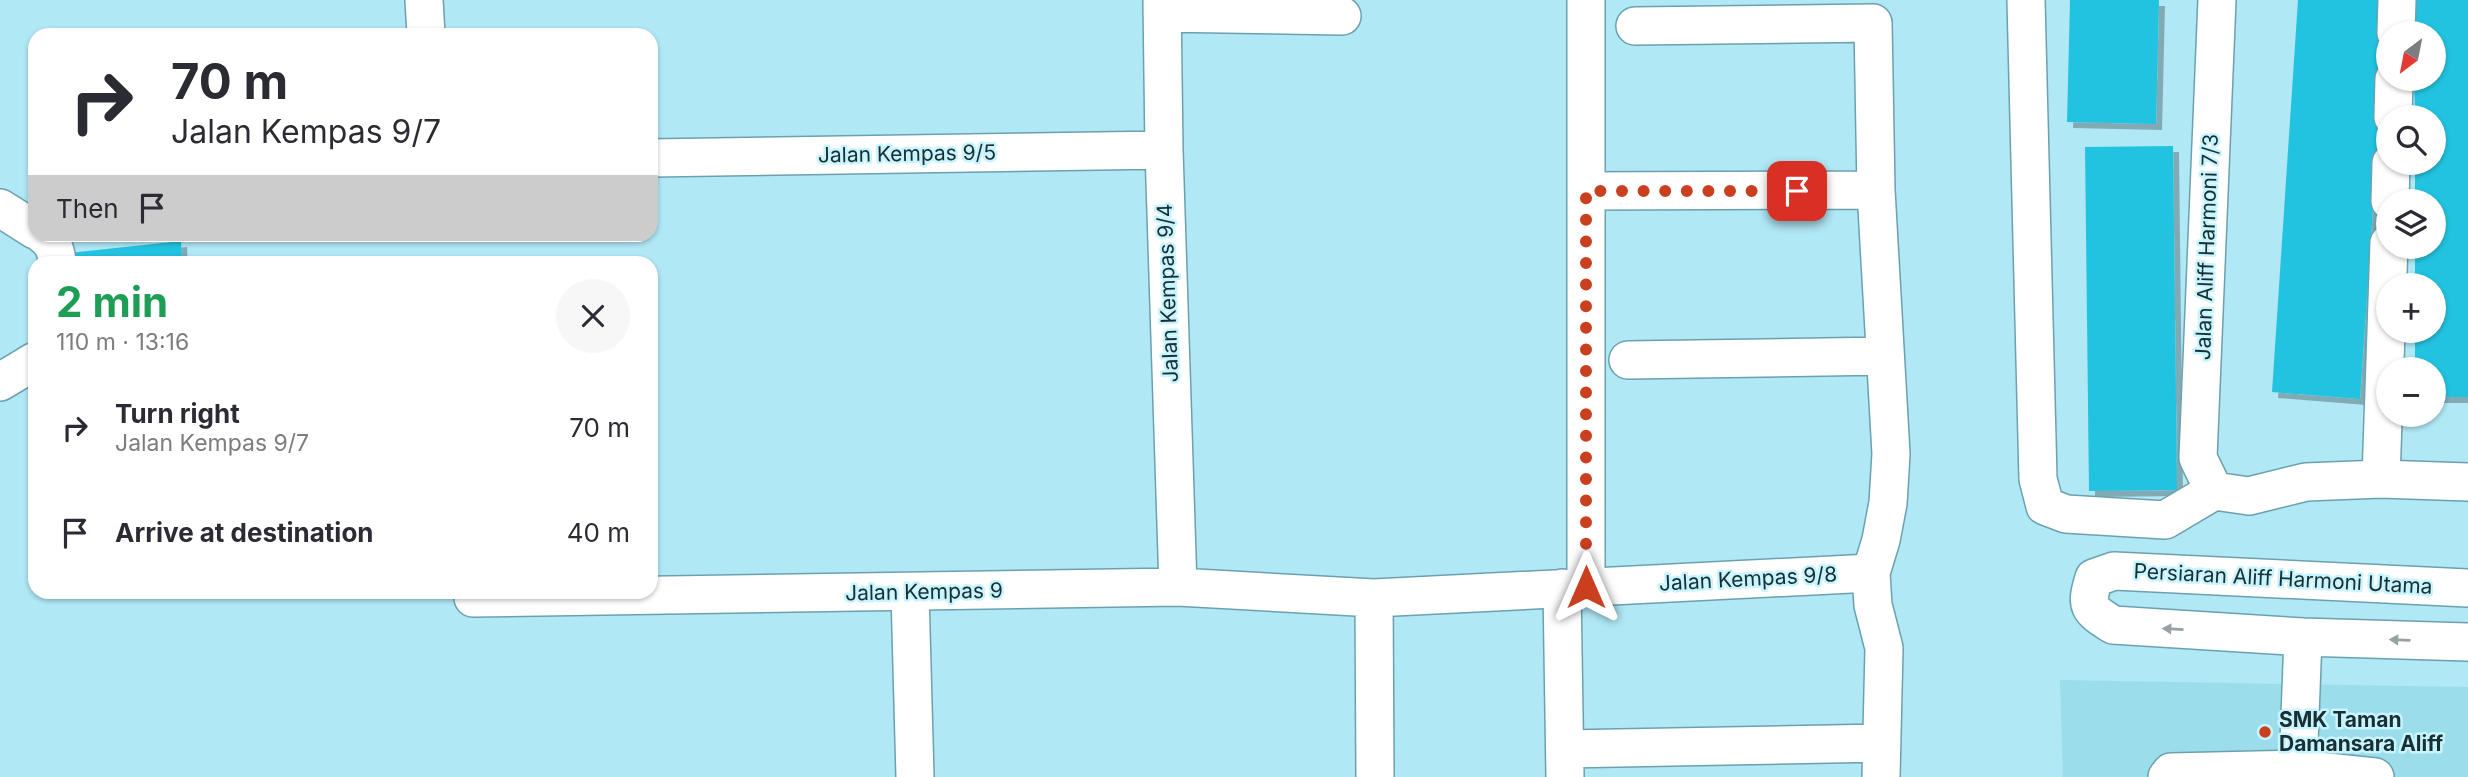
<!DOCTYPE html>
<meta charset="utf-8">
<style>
body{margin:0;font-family:Inter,sans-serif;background:#f7f7f7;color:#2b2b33;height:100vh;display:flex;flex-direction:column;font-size:26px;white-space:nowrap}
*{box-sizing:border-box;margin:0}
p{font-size:23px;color:#7c7c81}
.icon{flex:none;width:38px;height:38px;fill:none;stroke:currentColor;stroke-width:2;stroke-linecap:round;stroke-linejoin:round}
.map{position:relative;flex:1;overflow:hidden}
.panel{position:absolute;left:28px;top:256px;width:630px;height:343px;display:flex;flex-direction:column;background:#fff;border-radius:21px;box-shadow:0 2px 5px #0004}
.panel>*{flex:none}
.guide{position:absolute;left:28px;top:28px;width:630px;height:214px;border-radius:21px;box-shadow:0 2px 5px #0004;background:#fff;color:#2b2b33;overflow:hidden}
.needle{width:46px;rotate:212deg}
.fabs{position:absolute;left:2376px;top:21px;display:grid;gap:14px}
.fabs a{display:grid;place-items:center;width:70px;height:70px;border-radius:50%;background:#fff;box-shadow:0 2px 5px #0004;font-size:35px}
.pin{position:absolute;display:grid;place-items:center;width:60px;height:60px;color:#fff;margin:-30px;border-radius:14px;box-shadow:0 4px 10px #0006}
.me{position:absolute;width:77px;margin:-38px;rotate:0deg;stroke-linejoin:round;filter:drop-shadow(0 0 5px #0008)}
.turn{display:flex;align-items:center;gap:24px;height:147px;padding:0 28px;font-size:32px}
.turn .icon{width:91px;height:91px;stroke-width:2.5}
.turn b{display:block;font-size:49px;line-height:60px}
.then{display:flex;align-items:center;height:66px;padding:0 28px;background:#0003;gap:14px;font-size:26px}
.round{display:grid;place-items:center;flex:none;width:74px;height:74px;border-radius:37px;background:#f7f7f7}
.headline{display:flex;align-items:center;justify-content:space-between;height:119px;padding:0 28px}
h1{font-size:42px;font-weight:700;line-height:52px;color:#1e9e55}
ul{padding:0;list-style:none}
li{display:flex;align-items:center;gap:21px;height:105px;padding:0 28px}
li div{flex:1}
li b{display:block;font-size:26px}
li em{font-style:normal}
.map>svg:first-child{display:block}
</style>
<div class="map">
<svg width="2468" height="777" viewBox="0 0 2468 777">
<defs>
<filter id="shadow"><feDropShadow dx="6" dy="6" stdDeviation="0" flood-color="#0004"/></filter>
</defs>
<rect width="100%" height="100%" fill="#b0e8f6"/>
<!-- built -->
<path fill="#9cddec" d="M 2060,680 L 2468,687 L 2468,777 L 2063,777 Z"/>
<!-- building -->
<path fill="#23c3e0" filter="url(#shadow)" d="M 2070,0 L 2159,0 L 2156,124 L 2067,122 Z
M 2298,0 L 2387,0 L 2360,399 L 2272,392 Z
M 2414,0 L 2468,0 L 2468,397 L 2434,397 L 2434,369 L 2415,369 L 2415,331 L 2434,331 L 2434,285 L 2415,285 L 2415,247 L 2434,247 L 2434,201 L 2415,201 L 2415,163 L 2434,163 L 2434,117 L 2415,117 L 2414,79 L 2434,79 L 2434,33 L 2415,33 Z
M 2173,146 L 2177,490 L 2089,491 L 2085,147 Z
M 181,241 L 182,262 L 70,262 L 69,253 Z"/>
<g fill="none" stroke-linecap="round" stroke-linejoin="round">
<!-- minor casing -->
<g stroke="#6ba1ae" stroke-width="40">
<path id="minor" d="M 424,0 L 426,35
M 1162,0 L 1164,150 L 1178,587
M 2026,0 L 2038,479 L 2045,506 L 2066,514 L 2165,520 L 2214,491
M 1162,13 L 1342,16
M 1635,26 L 1873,23 L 1876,190 L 1891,454 L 1888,503 L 1881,540 L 1871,573 L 1873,605 L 1884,648 L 1881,777
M 2396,33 L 2397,0
M 2393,117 L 2394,79
M 651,158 L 1164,150
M 1586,191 L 1876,190
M 2390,201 L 2391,163
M 0,208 L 35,230
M 42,234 C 53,242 56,250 57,262
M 1628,360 L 1885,356
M 0,382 L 35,361
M 2381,479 L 2389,243
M 2214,491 L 2198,458 L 2217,0
M 2214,491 L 2249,496 L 2306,482 L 2381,479 L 2468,482
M 1586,587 L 1586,0
M 1562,588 L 1565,777
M 2468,588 L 2114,571 L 2094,578 C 2085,607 2088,609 2113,625 L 2303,637 L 2468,642
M 910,593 L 915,777
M 473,598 L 1178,587 L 1374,598 L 1871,573
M 1374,598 L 1375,777
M 1565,749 L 1882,743
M 2298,769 L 2303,637
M 2167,777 L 2171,772 L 2298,769 L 2375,777"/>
</g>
<!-- minor -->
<use href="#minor" stroke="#fff" stroke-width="37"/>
</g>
<!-- one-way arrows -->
<defs><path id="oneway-solid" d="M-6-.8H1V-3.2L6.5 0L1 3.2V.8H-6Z" transform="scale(1.75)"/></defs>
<g fill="#97a1a4">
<use href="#oneway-solid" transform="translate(2173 629) rotate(-177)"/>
<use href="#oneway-solid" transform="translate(2400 640) rotate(-178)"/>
</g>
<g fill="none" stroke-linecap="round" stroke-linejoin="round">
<!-- route -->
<path stroke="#ca401f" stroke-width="12" stroke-dasharray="0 21.6" d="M 1586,587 L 1586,191 L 1797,191"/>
</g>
<!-- markers -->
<circle fill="#ca401f" stroke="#c7f4fe" stroke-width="2.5" cx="2265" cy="732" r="7"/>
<g text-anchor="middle" stroke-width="5" stroke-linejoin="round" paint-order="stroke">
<!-- street labels -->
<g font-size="21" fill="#182f34" stroke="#c7f4fe">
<text transform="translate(907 154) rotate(-1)" y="7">Jalan Kempas 9/5</text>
<text transform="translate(2207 247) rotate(-88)" y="7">Jalan Aliff Harmoni 7/3</text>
<text transform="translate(1168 293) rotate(-92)" y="7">Jalan Kempas 9/4</text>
<text transform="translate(1748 579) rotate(-3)" y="7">Jalan Kempas 9/8</text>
<text transform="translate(2283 579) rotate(3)" y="7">Persiaran Aliff Harmoni Utama</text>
<text transform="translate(924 592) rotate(-1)" y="7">Jalan Kempas 9</text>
</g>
<!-- poi labels -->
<g font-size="21" font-weight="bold" fill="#182f34" stroke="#c7f4fe" text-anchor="start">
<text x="2279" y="727">SMK Taman<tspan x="2279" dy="24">Damansara Aliff</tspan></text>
</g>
</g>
</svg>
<div class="fabs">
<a><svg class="needle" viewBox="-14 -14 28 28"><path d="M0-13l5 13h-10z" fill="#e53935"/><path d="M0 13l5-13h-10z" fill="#7c7c81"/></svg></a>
<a><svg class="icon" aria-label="search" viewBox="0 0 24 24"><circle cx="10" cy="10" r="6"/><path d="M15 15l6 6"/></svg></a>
<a><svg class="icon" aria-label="layers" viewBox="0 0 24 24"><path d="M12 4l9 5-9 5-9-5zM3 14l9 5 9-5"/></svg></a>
<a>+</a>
<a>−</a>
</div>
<div class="pin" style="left:1797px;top:191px;background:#d93025"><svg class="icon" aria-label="arrive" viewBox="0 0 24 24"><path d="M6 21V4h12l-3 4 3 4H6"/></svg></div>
<svg class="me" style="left:1586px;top:587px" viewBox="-20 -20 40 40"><path d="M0-17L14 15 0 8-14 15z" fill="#ca401f" stroke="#fff" stroke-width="4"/></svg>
<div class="guide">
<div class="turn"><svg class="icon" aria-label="right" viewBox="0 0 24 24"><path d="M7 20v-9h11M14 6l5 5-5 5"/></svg><div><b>70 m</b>Jalan Kempas 9/7</div></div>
<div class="then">Then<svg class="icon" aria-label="arrive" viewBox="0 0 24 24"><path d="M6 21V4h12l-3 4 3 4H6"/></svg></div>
</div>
<section class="panel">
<div class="headline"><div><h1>2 min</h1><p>110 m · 13:16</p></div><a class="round"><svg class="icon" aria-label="close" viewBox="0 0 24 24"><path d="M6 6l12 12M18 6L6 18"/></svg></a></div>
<ul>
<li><svg class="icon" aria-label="right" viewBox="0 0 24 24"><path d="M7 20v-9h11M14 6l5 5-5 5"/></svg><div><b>Turn right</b><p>Jalan Kempas 9/7</p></div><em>70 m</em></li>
<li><svg class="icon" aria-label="arrive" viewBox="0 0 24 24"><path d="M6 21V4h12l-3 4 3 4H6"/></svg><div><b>Arrive at destination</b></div><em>40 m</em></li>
</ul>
</section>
</div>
